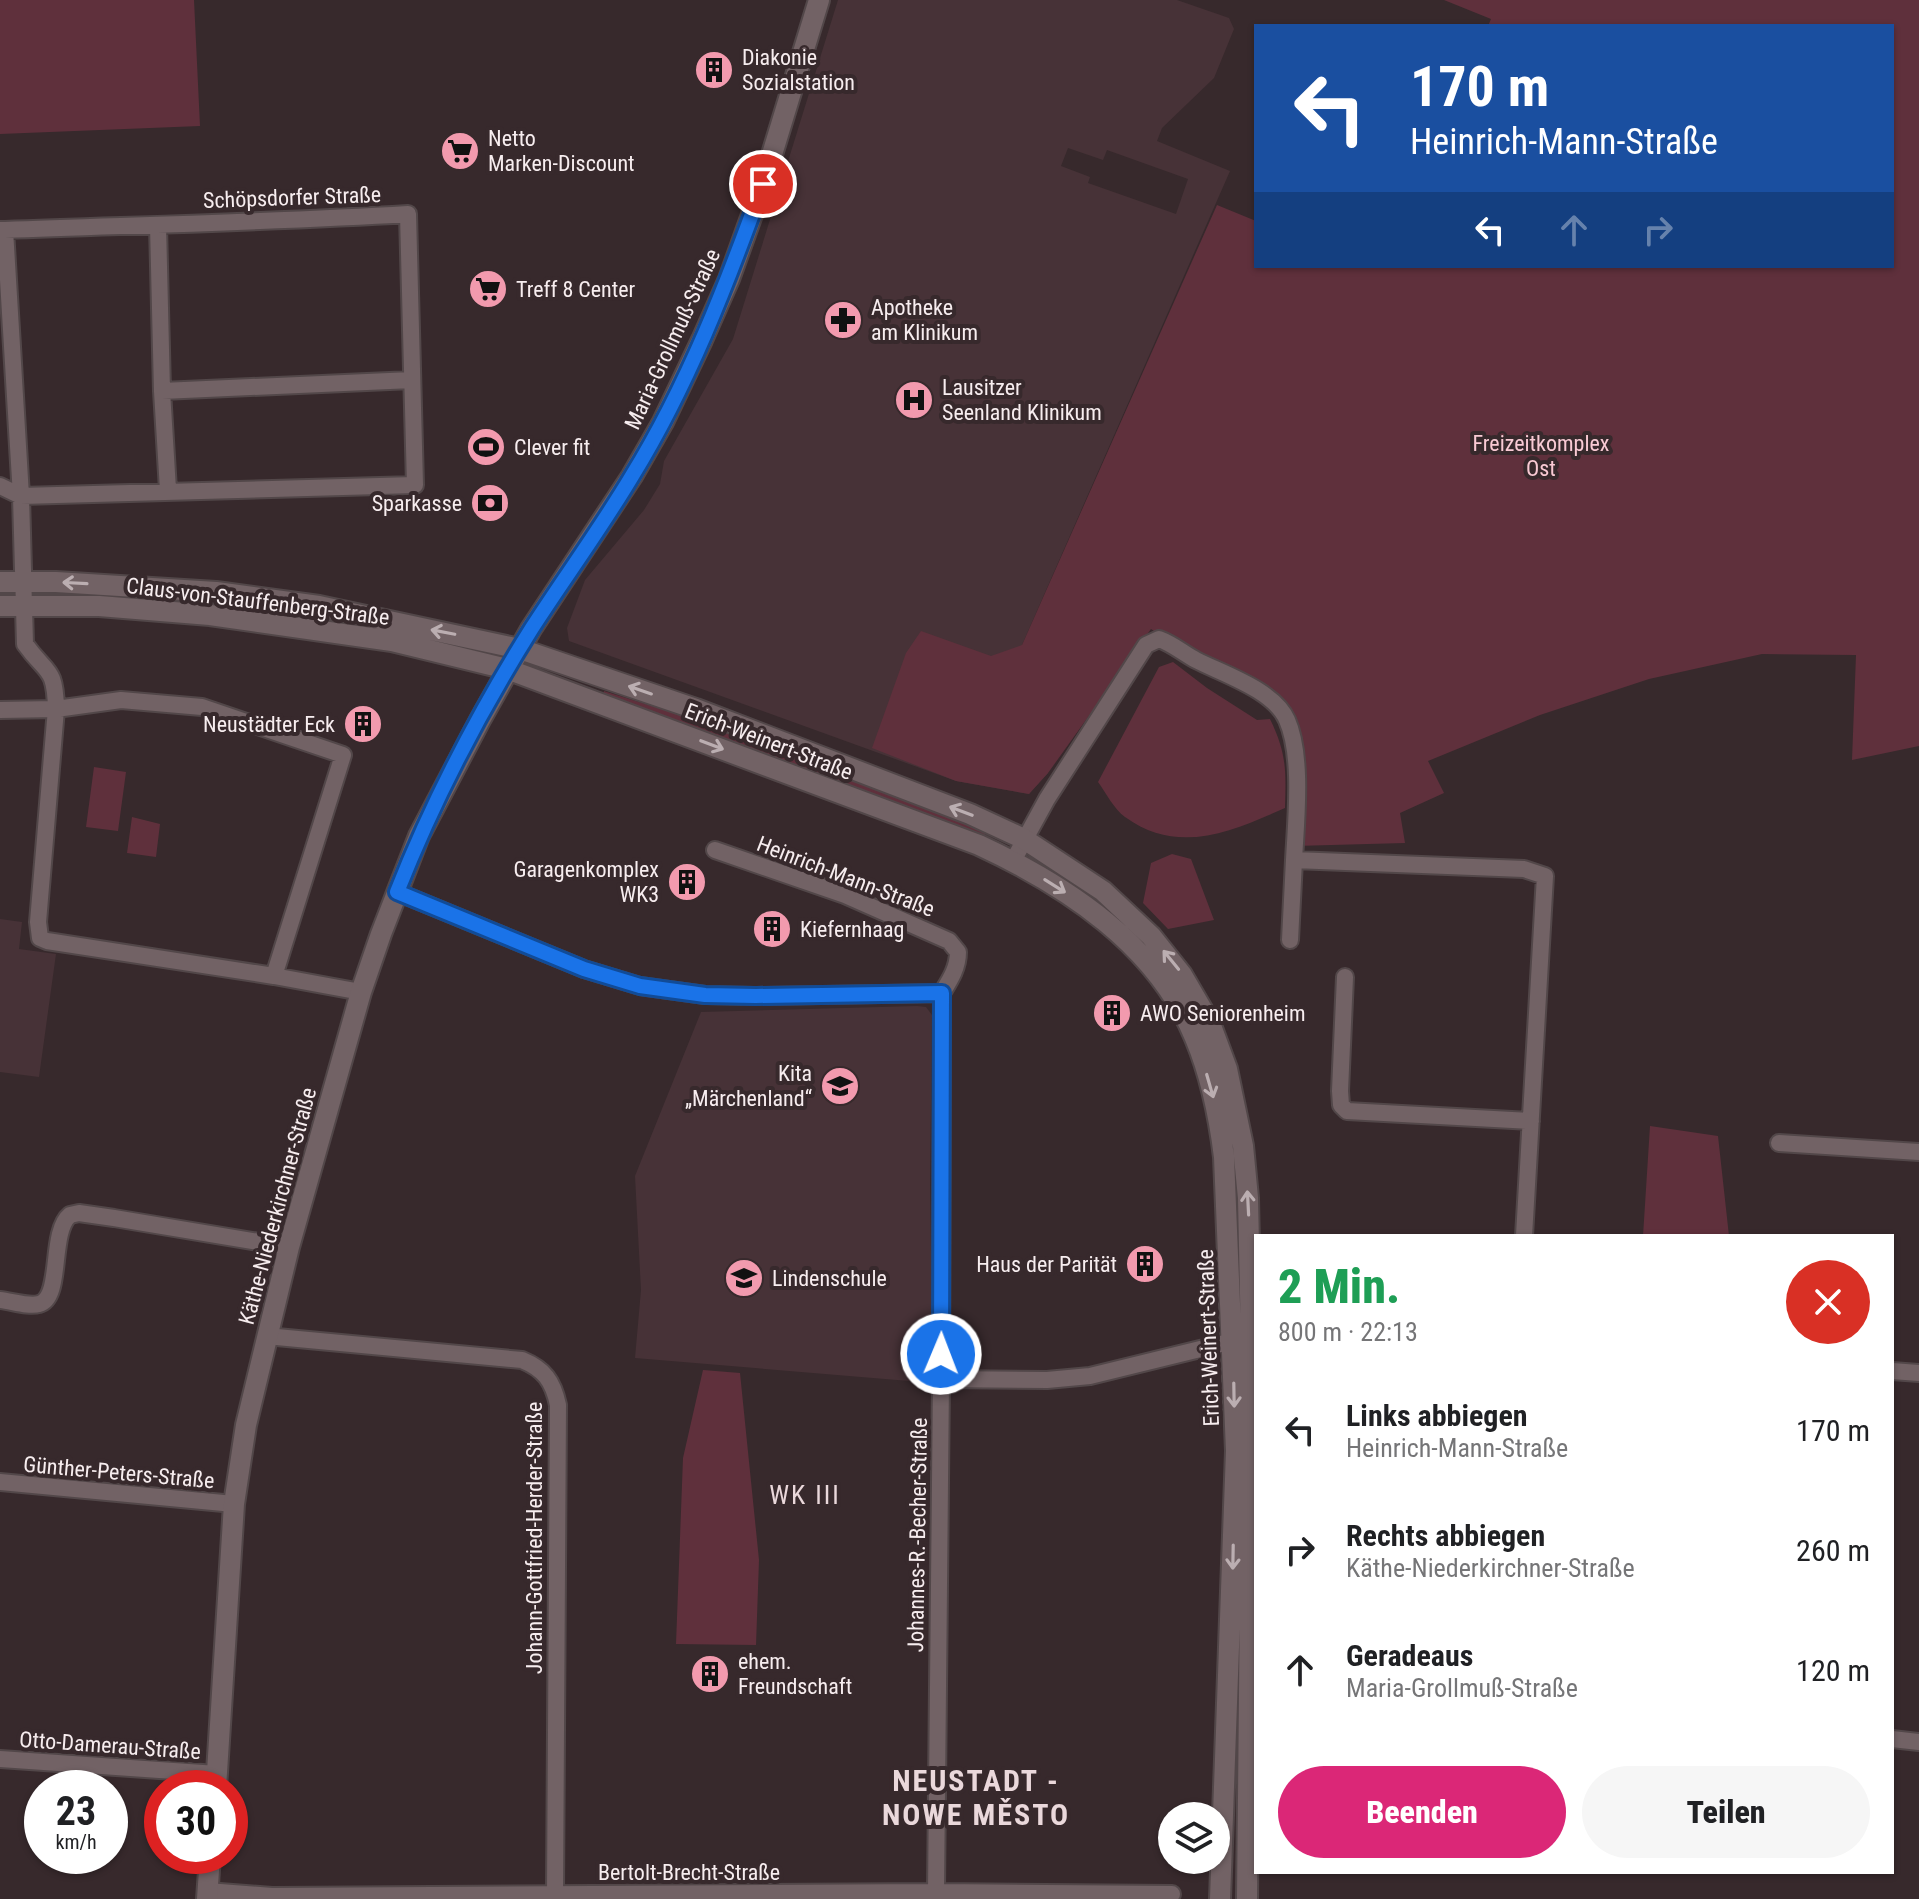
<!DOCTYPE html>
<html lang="de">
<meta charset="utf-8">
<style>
body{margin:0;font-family:"Roboto Condensed",sans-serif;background:#f6f6f6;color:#202124;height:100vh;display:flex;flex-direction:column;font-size:30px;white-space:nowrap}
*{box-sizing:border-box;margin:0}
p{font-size:26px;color:#757577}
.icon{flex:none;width:44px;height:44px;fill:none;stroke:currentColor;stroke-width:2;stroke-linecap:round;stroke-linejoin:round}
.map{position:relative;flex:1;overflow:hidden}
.details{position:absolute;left:1254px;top:1234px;width:640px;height:640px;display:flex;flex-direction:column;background:#fff;border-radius:0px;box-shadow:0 2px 6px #0004}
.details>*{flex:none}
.top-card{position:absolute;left:1254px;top:24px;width:640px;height:244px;border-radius:0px;box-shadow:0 2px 6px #0004;background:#1a4fa0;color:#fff;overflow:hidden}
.buttons{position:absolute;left:1158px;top:1802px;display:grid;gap:16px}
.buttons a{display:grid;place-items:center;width:72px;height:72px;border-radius:50%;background:#fff;box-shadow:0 2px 6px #0004;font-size:40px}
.speed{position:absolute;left:24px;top:1770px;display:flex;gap:16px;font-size:40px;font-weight:700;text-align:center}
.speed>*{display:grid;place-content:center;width:104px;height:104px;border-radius:50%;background:#fff;box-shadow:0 2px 6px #0004;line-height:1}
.speed small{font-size:20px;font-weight:400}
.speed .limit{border:12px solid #d22;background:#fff;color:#111}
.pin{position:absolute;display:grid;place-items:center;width:68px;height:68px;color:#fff;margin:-34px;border:4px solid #fff;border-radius:50%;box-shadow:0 2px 8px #0007}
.me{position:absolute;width:88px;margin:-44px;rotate:1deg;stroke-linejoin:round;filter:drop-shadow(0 0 6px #0008)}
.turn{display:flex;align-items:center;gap:28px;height:168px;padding:0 24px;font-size:36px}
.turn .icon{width:104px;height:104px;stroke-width:2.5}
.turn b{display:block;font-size:56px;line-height:68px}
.lanes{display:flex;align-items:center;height:76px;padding:0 24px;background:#0003;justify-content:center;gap:40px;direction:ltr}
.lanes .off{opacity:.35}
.round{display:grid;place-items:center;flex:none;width:84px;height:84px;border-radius:42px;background:#f6f6f6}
.overview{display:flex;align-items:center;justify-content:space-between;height:136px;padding:0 24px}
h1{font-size:48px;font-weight:800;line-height:60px;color:#1e9e55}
.primary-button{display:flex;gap:16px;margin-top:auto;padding:16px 24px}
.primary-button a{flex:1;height:92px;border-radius:48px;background:#db2777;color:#fff;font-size:32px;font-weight:800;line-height:92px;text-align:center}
.primary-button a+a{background:#f6f6f6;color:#202124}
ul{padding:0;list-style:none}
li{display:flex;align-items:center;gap:24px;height:120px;padding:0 24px}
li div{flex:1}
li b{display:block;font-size:30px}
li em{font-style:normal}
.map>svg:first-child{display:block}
</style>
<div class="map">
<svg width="1919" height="1899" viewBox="0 0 1919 1899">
<rect width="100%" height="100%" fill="#37292c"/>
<!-- built -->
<path fill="#473237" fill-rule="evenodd" d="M 838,0 L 1177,0 L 1229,18 L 1234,29 L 1214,78 L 1162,128 L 1157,141 L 1230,171 L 1022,645 L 1048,773 L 1029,794 L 956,781 L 569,641 L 567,628 L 585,580 L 644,510 L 660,484 L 664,461 L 733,339 ZM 1068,148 L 1103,160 L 1107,150 L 1188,179 L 1176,214 L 1088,183 L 1090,177 L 1061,166 Z
M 0,919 L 22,922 L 19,949 L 56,954 L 39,1077 L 0,1072 Z
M 917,1006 L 926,1007 L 932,1015 L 930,1185 L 933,1383 L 635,1358 L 641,1290 L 635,1176 L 701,1012 Z"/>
<!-- green -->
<path fill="#5f303c" d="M 0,0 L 194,0 L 200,126 L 0,134 Z
M 1444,0 L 1919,0 L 1919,746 L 1852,760 L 1856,655 L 1762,654 L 1649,679 L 1540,715 L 1428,761 L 1444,793 L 1400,813 L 1405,843 L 1295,846 L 1287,718 L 1151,629 L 1048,773 L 1029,794 L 956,781 L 872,748 L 906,653 L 921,631 L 991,656 L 1022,645 L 1217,205 L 1256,221 L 1256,266 L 1892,266 L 1892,26 L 1488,26 L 1491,19 Z
M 1173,662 L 1207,688 L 1257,720 L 1270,719 C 1287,754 1286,771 1285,808 C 1232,831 1179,856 1125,817 C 1114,809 1106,793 1098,782 L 1159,667 Z
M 604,691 L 719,727 L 986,832 L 984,837 L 603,695 Z
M 94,767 L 126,772 L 118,831 L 86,827 Z
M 132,817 L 160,824 L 156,857 L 127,853 Z
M 1172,854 L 1191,859 L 1214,920 L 1168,929 L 1143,903 L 1151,863 Z
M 1650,1126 L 1718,1136 L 1729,1236 L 1643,1236 Z
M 703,1370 L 740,1373 L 759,1560 L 756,1645 L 676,1644 L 683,1458 Z"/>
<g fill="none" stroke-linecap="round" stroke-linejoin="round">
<!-- minor casing -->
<g stroke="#524749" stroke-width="20">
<path id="minor" d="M 158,225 L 162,391 L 168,490
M 0,230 L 5,230 C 139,225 274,222 408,214 L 415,485 L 21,496 L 5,230
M 162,391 L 412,380
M 0,486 L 21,496 L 25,644 C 47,675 55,666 56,709 L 121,700 L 202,707 L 343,755 L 274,976
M 0,710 L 56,709 L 38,922 L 40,938 L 47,941 L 274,976 L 361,992
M 715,850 L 845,895 L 949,941 L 958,952 C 958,968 950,980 942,993 L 941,1379
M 1013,861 L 1047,799 L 1146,645 L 1159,639 C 1173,644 1183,653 1196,660 C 1223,674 1274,690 1287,720 C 1303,756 1296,821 1294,860 L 1524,869 L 1545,876 L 1524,1236
M 397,892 L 584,969 L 640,986 L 705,995 L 756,996 L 942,993
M 1290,940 L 1294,860
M 1345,977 L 1340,1091 L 1341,1105 L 1347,1111 L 1531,1121
M 1779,1143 L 1919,1152
M 0,1300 C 11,1301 29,1307 39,1304 C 63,1298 49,1232 70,1215 L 79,1213 L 114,1218 L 289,1247
M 266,1336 L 522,1360 C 544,1369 553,1381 558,1405 L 555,1894
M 1892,1371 L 1919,1373
M 0,1482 L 234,1504
M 1892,1739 L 1919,1742
M 0,1759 L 217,1774
M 207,1891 L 272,1896 L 936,1892 L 1172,1894
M 936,1892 L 941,1379 L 1047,1380 L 1090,1376 L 1241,1339"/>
</g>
<!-- tertiary casing -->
<g stroke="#524749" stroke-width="24">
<path id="tertiary" d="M 0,582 L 56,582 L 216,592 L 319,606 L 520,649 L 696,709 L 970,814 L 1024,839 L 1103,891 L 1151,936 L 1182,975 L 1210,1023 L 1227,1069 L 1243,1146 L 1248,1198 L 1252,1389 L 1247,1899
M 0,606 L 99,606 L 210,615 L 392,641 L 507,669 L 979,845 C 1067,886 1157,945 1195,1038 C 1211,1076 1219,1116 1224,1157 L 1236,1451 L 1220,1899
M 216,1788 L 234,1504 L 246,1425 L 289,1247 L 361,992 L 381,934 L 419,836 L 480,720 L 531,629 L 632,476 L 663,422 L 702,340 L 729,279 L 763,184 L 819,0
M 207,1899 L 210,1856"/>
</g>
<!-- minor -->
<use href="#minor" stroke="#726265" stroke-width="16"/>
<!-- tertiary -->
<use href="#tertiary" stroke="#726265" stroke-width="20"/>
</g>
<!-- one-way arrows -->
<defs><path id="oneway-shaft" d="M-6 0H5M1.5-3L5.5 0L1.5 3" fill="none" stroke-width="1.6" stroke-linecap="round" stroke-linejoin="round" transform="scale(2)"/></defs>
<g stroke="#bbaeb1">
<use href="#oneway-shaft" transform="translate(75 583) rotate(-177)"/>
<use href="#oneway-shaft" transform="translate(443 632) rotate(-169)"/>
<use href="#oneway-shaft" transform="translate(640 690) rotate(-161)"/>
<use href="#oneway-shaft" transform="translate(712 745) rotate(21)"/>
<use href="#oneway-shaft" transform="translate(961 811) rotate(-159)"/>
<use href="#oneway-shaft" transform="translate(1055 886) rotate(32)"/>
<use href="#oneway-shaft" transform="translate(1171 960) rotate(-129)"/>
<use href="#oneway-shaft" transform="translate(1210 1086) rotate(74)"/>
<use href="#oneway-shaft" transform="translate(1248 1203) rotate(-93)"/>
<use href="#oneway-shaft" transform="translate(1234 1395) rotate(89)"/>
<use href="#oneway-shaft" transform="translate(1233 1557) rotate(91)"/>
</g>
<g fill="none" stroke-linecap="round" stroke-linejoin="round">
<!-- route casing -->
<g stroke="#114b97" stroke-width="20">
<path id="route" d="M 763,184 C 727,284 688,385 632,476 C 601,528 565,577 532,628 C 480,711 433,801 397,892 L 584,969 L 640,986 L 705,995 L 756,996 L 942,993 L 941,1354"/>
</g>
<!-- route -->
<use href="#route" stroke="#1a73e8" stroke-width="14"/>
</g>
<!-- icons -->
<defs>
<g id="building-disc" transform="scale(2)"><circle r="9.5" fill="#f29aae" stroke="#37292c"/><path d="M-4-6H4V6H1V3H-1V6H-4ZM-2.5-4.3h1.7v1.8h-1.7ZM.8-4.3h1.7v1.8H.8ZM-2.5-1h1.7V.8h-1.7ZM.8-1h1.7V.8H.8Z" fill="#111"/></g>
<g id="supermarket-disc" transform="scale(2)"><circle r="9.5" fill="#f29aae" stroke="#37292c"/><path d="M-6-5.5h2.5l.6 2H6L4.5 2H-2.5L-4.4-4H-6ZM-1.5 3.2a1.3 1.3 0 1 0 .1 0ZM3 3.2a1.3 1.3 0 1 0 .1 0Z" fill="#111"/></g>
<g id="pharmacy-disc" transform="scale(2)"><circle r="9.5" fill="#f29aae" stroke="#37292c"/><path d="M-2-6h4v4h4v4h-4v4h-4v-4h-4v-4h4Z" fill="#111"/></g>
<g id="hospital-disc" transform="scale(2)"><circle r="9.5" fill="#f29aae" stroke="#37292c"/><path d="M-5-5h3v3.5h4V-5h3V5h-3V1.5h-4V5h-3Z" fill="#111"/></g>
<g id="stadium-disc" transform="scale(2)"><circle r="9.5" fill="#f29aae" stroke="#37292c"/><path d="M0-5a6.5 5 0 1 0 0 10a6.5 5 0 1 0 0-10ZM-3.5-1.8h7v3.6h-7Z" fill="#111"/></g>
<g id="bank-disc" transform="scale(2)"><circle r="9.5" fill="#f29aae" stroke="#37292c"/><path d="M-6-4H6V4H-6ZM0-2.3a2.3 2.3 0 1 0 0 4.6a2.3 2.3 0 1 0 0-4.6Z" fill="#111"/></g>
<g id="school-disc" transform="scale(2)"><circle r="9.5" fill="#f29aae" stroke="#37292c"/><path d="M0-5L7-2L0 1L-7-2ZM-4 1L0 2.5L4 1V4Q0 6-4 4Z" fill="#111"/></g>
</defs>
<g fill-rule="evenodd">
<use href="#building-disc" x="714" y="70"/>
<use href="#supermarket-disc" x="460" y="151"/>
<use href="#supermarket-disc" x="488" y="289"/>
<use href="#pharmacy-disc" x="843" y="320"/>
<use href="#hospital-disc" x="914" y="400"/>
<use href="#stadium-disc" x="486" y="447"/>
<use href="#bank-disc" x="490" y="503"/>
<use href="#building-disc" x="363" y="724"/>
<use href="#building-disc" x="687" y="882"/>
<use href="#building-disc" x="772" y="929"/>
<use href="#building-disc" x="1112" y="1013"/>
<use href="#school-disc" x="840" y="1086"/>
<use href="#building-disc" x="1145" y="1264"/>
<use href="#school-disc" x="744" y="1278"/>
<use href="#building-disc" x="710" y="1674"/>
</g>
<g text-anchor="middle" stroke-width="8" stroke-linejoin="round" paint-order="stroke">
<!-- poi labels -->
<g font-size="22" fill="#f7edef" stroke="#37292c" text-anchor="start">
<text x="742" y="65">Diakonie<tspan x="742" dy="25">Sozialstation</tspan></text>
<text x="488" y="146">Netto<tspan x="488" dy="25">Marken-Discount</tspan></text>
<text x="516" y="297">Treff 8 Center</text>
<text x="871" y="315">Apotheke<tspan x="871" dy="25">am Klinikum</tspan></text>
<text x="942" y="395">Lausitzer<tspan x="942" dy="25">Seenland Klinikum</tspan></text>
<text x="514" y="455">Clever fit</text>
<text x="462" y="511" text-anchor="end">Sparkasse</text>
<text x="335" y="732" text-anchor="end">Neustädter Eck</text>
<text x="659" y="877" text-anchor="end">Garagenkomplex<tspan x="659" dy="25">WK3</tspan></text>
<text x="800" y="937">Kiefernhaag</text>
<text x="1140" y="1021">AWO Seniorenheim</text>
<text x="812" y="1081" text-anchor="end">Kita<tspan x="812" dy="25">„Märchenland“</tspan></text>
<text x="1117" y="1272" text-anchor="end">Haus der Parität</text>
<text x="772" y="1286">Lindenschule</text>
<text x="738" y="1669">ehem.<tspan x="738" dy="25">Freundschaft</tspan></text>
</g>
<!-- street labels -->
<g font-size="22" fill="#f7edef" stroke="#37292c">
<text transform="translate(292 197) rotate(-2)" y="8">Schöpsdorfer Straße</text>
<text transform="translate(672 339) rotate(-65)" y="8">Maria-Grollmuß-Straße</text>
<text transform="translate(258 601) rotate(7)" y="8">Claus-von-Stauffenberg-Straße</text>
<text transform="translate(769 741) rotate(21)" y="8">Erich-Weinert-Straße</text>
<text transform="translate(846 876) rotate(21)" y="8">Heinrich-Mann-Straße</text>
<text transform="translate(277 1206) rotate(-75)" y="8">Käthe-Niederkirchner-Straße</text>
<text transform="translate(1208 1338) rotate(-92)" y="8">Erich-Weinert-Straße</text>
<text transform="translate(119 1472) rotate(5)" y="8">Günther-Peters-Straße</text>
<text transform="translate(917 1535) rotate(-89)" y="8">Johannes-R.-Becher-Straße</text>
<text transform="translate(534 1538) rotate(-90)" y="8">Johann-Gottfried-Herder-Straße</text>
<text transform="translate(110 1745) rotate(4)" y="8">Otto-Damerau-Straße</text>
<text x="689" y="1880">Bertolt-Brecht-Straße</text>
</g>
<!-- park labels -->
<g font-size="22" fill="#f9cad4" stroke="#37292c">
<text x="1541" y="451">Freizeitkomplex<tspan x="1541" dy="25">Ost</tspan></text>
</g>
<!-- quarter labels -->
<g font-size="26" letter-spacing="2" fill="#ead8db" stroke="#37292c">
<text x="805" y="1504">WK III</text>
</g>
<!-- district labels -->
<g font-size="30" font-weight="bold" letter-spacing="2" fill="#ead8db" stroke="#37292c">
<text x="976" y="1791">NEUSTADT -<tspan x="976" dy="34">NOWE MĚSTO</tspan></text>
</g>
</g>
</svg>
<div class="buttons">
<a><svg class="icon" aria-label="layers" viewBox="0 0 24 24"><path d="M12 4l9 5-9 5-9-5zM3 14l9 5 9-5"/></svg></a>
</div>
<div class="speed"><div>23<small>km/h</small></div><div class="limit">30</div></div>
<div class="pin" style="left:763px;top:184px;background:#d93025"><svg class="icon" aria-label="arrive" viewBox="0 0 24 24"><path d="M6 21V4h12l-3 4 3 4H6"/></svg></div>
<svg class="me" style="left:941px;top:1354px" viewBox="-20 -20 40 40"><circle r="17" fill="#1a73e8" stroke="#fff" stroke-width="3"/><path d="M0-11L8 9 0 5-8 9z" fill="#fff"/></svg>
<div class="top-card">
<div class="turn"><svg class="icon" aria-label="left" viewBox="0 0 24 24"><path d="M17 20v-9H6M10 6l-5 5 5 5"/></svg><div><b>170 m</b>Heinrich-Mann-Straße</div></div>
<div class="lanes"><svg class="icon" aria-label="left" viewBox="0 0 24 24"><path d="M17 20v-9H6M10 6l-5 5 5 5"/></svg><svg class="icon off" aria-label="ahead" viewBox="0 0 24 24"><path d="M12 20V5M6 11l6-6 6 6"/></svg><svg class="icon off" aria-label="right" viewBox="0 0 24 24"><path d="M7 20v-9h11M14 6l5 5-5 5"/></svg></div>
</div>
<section class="details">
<div class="overview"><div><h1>2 Min.</h1><p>800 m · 22:13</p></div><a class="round" style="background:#d93025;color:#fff"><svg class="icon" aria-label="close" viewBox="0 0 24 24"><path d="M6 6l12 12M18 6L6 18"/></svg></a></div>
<ul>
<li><svg class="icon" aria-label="left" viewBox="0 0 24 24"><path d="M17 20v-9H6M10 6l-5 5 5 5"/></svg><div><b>Links abbiegen</b><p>Heinrich-Mann-Straße</p></div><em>170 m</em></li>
<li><svg class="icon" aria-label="right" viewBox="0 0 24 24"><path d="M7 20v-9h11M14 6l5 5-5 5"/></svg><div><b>Rechts abbiegen</b><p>Käthe-Niederkirchner-Straße</p></div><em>260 m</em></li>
<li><svg class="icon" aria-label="ahead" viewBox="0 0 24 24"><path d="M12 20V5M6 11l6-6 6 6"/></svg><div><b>Geradeaus</b><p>Maria-Grollmuß-Straße</p></div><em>120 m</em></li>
</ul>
<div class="primary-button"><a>Beenden</a><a>Teilen</a></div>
</section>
</div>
